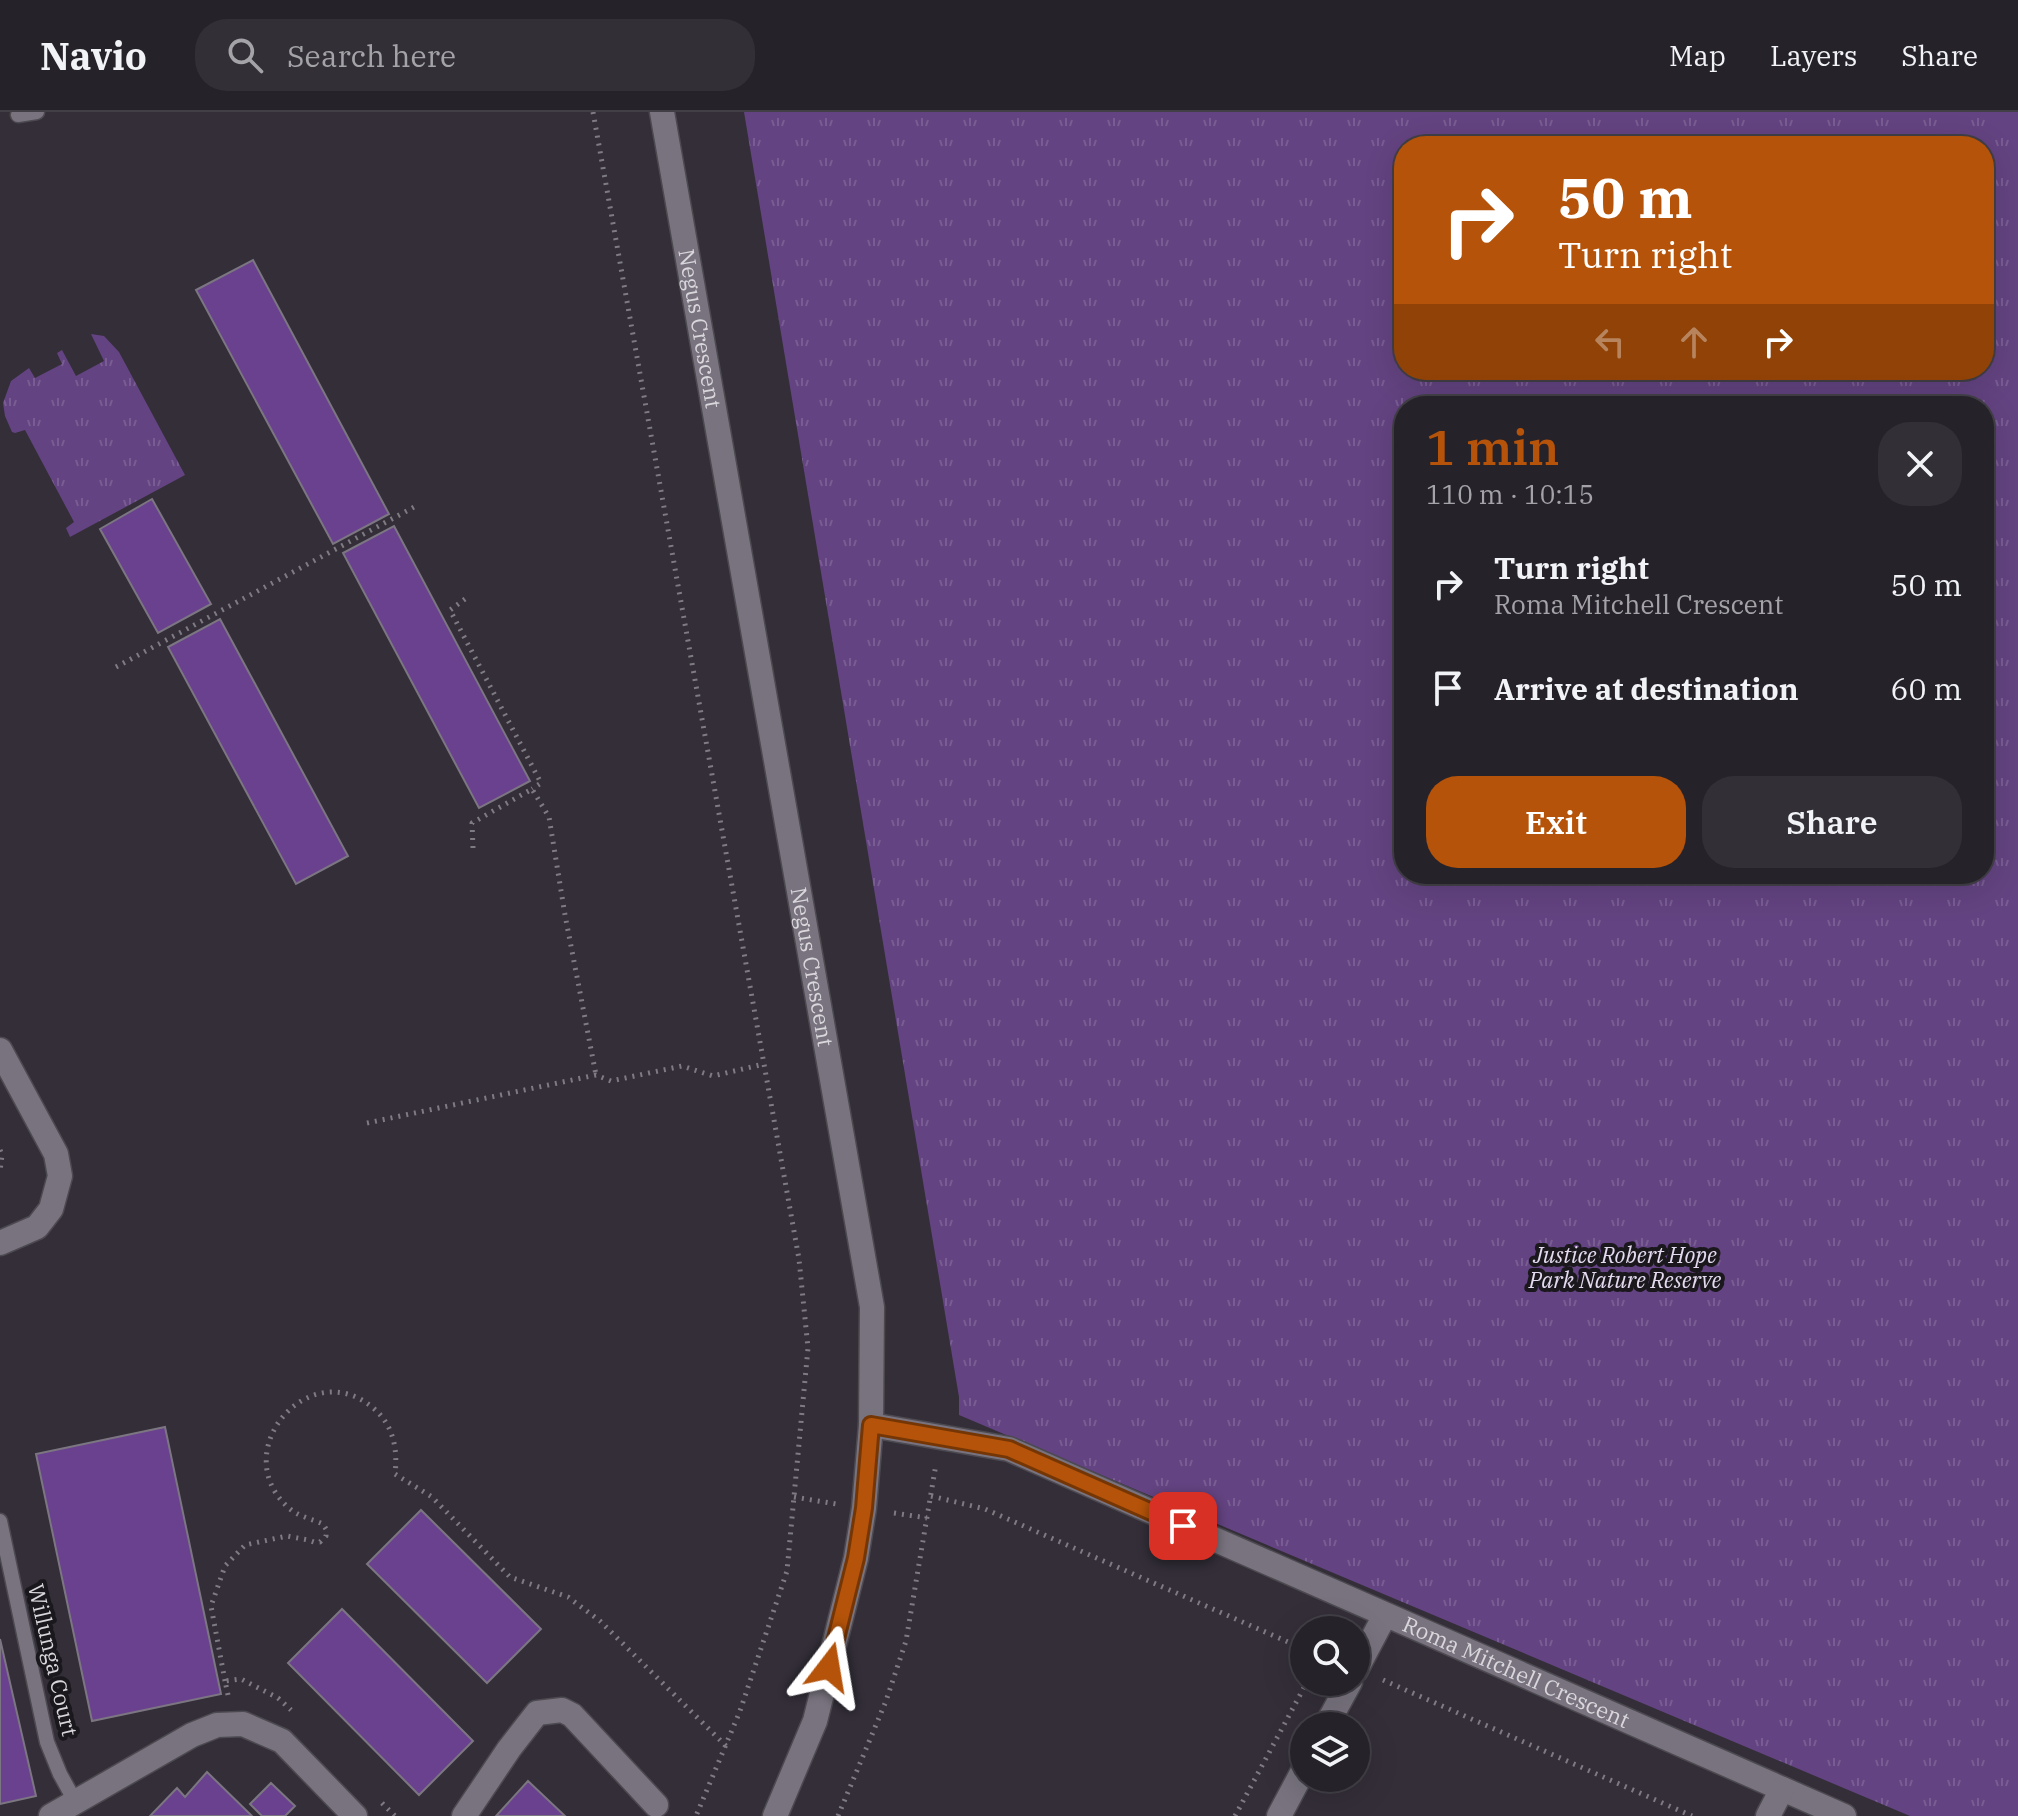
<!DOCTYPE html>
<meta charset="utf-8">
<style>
body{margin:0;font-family:"IBM Plex Serif",serif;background:#322f36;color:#f1f3f6;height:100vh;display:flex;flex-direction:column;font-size:30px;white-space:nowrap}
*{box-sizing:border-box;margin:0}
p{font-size:26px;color:#a4a4a8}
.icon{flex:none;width:44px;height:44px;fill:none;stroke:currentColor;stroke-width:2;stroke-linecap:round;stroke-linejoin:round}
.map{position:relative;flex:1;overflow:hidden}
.sheet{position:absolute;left:1394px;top:284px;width:600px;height:488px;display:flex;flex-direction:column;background:#26222a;border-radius:32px;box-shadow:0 8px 32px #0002,0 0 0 2px #423f47}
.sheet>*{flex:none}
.guide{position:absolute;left:1394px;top:24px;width:600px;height:244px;border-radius:32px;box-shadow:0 8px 32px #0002,0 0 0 2px #423f47;background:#b45309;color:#fff;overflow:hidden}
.tools{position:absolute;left:1290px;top:1504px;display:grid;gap:16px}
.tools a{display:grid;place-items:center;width:80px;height:80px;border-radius:50%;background:#26222a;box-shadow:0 8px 32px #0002,0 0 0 2px #423f47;font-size:40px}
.pin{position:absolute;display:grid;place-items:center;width:68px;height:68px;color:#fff;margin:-34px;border-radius:16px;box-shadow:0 4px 12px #0006}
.me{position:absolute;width:88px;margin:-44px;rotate:14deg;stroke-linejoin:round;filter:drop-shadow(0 0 6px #0008)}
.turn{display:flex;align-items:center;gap:28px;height:168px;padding:0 32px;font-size:36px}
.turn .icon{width:104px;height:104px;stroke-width:2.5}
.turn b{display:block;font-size:56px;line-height:68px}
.lanes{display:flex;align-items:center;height:76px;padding:0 32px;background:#0003;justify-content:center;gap:40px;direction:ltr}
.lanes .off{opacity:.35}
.round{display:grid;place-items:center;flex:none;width:84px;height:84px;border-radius:32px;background:#322f36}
.headline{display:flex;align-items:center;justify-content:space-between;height:136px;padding:0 32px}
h1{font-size:48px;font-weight:600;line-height:60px;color:#b45309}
.cta{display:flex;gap:16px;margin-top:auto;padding:16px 32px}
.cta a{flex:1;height:92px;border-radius:32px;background:#b45309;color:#fff;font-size:32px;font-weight:600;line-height:92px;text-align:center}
.cta a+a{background:#322f36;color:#f1f3f6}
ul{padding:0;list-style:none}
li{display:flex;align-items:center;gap:24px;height:104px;padding:0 32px}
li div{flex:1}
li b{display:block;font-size:30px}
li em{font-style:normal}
header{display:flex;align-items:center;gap:48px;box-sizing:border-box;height:112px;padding:0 40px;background:#26222a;border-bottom:2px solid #423f47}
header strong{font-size:38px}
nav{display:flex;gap:44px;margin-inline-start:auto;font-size:28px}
.search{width:560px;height:72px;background:#322f36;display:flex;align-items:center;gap:20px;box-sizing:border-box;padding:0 28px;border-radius:32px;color:#a4a4a8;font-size:30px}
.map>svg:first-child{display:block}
</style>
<header>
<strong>Navio</strong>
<div class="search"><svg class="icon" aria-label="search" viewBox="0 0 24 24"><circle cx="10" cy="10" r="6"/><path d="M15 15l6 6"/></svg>Search here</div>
<nav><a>Map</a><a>Layers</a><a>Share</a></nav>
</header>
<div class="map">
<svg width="2018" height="1704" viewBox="0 0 2018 1704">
<defs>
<pattern id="park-tufts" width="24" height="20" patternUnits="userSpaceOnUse" patternTransform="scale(2)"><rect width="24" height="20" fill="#634381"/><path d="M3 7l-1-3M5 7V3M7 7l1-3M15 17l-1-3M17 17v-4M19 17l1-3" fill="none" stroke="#795d92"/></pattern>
</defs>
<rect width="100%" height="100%" fill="#332e38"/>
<!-- park -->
<path fill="url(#park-tufts)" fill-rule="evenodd" d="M 744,0 L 2018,0 L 2018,1704 L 1910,1704 L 959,1303 L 959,1285 ZM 1984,34 L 1984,258 L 1404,258 L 1404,34 ZM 1984,294 L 1984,762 L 1404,762 L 1404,294 Z
M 91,222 L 104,224 L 119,240 L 185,363 L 70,425 L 66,416 L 74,410 L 25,318 L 15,321 L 12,320 L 5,304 L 3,291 L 11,269 L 29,256 L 35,266 L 62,252 L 57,241 L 62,238 L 76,264 L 104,249 Z"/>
<!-- building -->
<path fill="#6a418e" stroke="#7b7681" stroke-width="2" d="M 253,148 L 389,402 L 333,432 L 196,178 Z
M 152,387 L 211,492 L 158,521 L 100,417 Z
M 394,414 L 530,669 L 479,696 L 343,441 Z
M 220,507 L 348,744 L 296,772 L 168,535 Z
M 165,1315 L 221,1582 L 92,1609 L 36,1342 Z
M 421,1398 L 541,1517 L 487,1571 L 367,1452 Z
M 342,1497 L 473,1629 L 419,1683 L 288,1551 Z
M 0,1527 L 36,1684 L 0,1692 Z
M 207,1660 L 252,1704 L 150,1704 L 177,1676 L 185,1685 Z
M 528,1669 L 565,1704 L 496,1704 Z
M 271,1671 L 295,1694 L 285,1704 L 262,1704 L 250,1692 Z"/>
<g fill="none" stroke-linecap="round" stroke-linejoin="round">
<!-- lane casing -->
<g stroke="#4c4950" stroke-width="17">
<path id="lane" d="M 18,3 L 37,0
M 0,1409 L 47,1630 L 60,1662 L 76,1691"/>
</g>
<!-- street casing -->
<g stroke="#4c4950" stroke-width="27">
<g id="street">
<path id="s1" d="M 662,0 L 872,1195 L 871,1313 L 864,1396 L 856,1446 L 815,1609 L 775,1704"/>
<path d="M 0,938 L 56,1042 L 60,1064 L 51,1097 L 37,1115 L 0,1131"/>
<path id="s2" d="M 871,1313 L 1009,1337 L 1844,1704"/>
<path d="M 1356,1558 L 1385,1503"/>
<path d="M 1326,1614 L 1350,1570"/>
<path d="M 51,1704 L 192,1623 L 217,1613 L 243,1612 L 282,1629 L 355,1704"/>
<path d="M 464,1704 L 509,1637 L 537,1601 L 562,1598 L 572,1603 L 656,1693"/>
<path d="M 1279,1704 L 1304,1657"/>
<path d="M 1768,1704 L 1782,1677"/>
</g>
</g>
<!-- path -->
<path stroke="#7f7b83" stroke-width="5" stroke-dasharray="2 6" stroke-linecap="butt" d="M 593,0 L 799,1147 L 808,1236 L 787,1459 L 740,1599 L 696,1704
M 465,487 L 450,498 L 541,671 L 532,677
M 116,555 L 416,394
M 473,736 L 472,711 L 532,677 L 549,705 L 565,803 L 596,963
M 367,1011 L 596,963 L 611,969 L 682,954 L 713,964 L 764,952
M 0,1038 L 2,1043 L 0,1059
M 931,1384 L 985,1397 L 1304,1537
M 794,1385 L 836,1392
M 894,1401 L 927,1406
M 1383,1568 L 1692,1704
M 225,1569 L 211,1494 L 225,1454 L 245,1433 L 287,1424 L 308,1428 L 314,1430 L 320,1430 L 326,1424 L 326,1417 L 323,1412 C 312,1407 300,1405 290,1397 C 225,1342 307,1242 372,1295 C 393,1312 398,1336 395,1362 L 432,1385 L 510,1465 L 568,1485 L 600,1509 L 726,1634
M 228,1583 L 225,1569 L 241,1567 L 278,1586 L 291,1598
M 382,1691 L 395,1704
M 838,1704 L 886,1589 L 906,1529 L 936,1352
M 1235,1704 L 1307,1570"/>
<!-- lane -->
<use href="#lane" stroke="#78737e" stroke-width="14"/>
<!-- street -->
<use href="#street" stroke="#78737e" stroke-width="24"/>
</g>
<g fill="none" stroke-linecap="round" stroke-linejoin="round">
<!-- route casing -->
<g stroke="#753606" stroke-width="20">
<path id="route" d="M 829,1555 L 856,1446 L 864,1396 L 871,1313 L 1009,1337 L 1183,1414"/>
</g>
<!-- route -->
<use href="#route" stroke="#b45309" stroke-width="14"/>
</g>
<g text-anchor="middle" stroke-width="8" stroke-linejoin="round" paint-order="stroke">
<!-- street labels -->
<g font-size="22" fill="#d9d6dc" stroke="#1a181c">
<text dy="8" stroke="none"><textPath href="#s1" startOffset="220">Negus Crescent</textPath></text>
<text dy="8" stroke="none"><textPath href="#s1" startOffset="868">Negus Crescent</textPath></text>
<text transform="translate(53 1548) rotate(77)" y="8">Willunga Court</text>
<text dy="8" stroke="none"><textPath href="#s2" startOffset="694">Roma Mitchell Crescent</textPath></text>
</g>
<!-- park labels -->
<g font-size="22" font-style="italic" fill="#e5dbf1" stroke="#1a181c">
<text x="1625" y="1151">Justice Robert Hope<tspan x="1625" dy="25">Park Nature Reserve</tspan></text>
</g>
</g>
</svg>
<div class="tools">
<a><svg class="icon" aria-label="search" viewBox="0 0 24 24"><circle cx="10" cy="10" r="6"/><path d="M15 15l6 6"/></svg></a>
<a><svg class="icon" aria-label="layers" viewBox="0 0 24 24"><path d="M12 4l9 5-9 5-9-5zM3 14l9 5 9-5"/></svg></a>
</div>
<div class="pin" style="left:1183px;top:1414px;background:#d93025"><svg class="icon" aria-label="arrive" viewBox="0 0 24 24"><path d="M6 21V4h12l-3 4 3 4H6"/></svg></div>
<svg class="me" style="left:829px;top:1555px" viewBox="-20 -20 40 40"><path d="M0-17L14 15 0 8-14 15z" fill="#b45309" stroke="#fff" stroke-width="4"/></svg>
<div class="guide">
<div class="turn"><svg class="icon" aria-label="right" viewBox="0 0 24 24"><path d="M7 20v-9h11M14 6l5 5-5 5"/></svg><div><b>50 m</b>Turn right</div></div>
<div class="lanes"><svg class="icon off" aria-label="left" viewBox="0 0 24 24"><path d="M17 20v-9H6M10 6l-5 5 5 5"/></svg><svg class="icon off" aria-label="ahead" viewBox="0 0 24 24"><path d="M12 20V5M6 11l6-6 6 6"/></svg><svg class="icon" aria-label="right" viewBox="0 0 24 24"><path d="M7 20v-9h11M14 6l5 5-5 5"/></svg></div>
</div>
<section class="sheet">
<div class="headline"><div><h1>1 min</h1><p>110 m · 10:15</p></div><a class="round"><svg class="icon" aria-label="close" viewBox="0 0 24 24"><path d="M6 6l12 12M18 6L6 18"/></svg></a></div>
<ul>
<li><svg class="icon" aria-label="right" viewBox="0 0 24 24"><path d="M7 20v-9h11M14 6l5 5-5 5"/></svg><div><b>Turn right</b><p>Roma Mitchell Crescent</p></div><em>50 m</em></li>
<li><svg class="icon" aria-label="arrive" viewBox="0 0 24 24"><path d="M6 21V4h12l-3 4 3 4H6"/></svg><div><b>Arrive at destination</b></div><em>60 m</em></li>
</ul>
<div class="cta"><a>Exit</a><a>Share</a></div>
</section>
</div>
